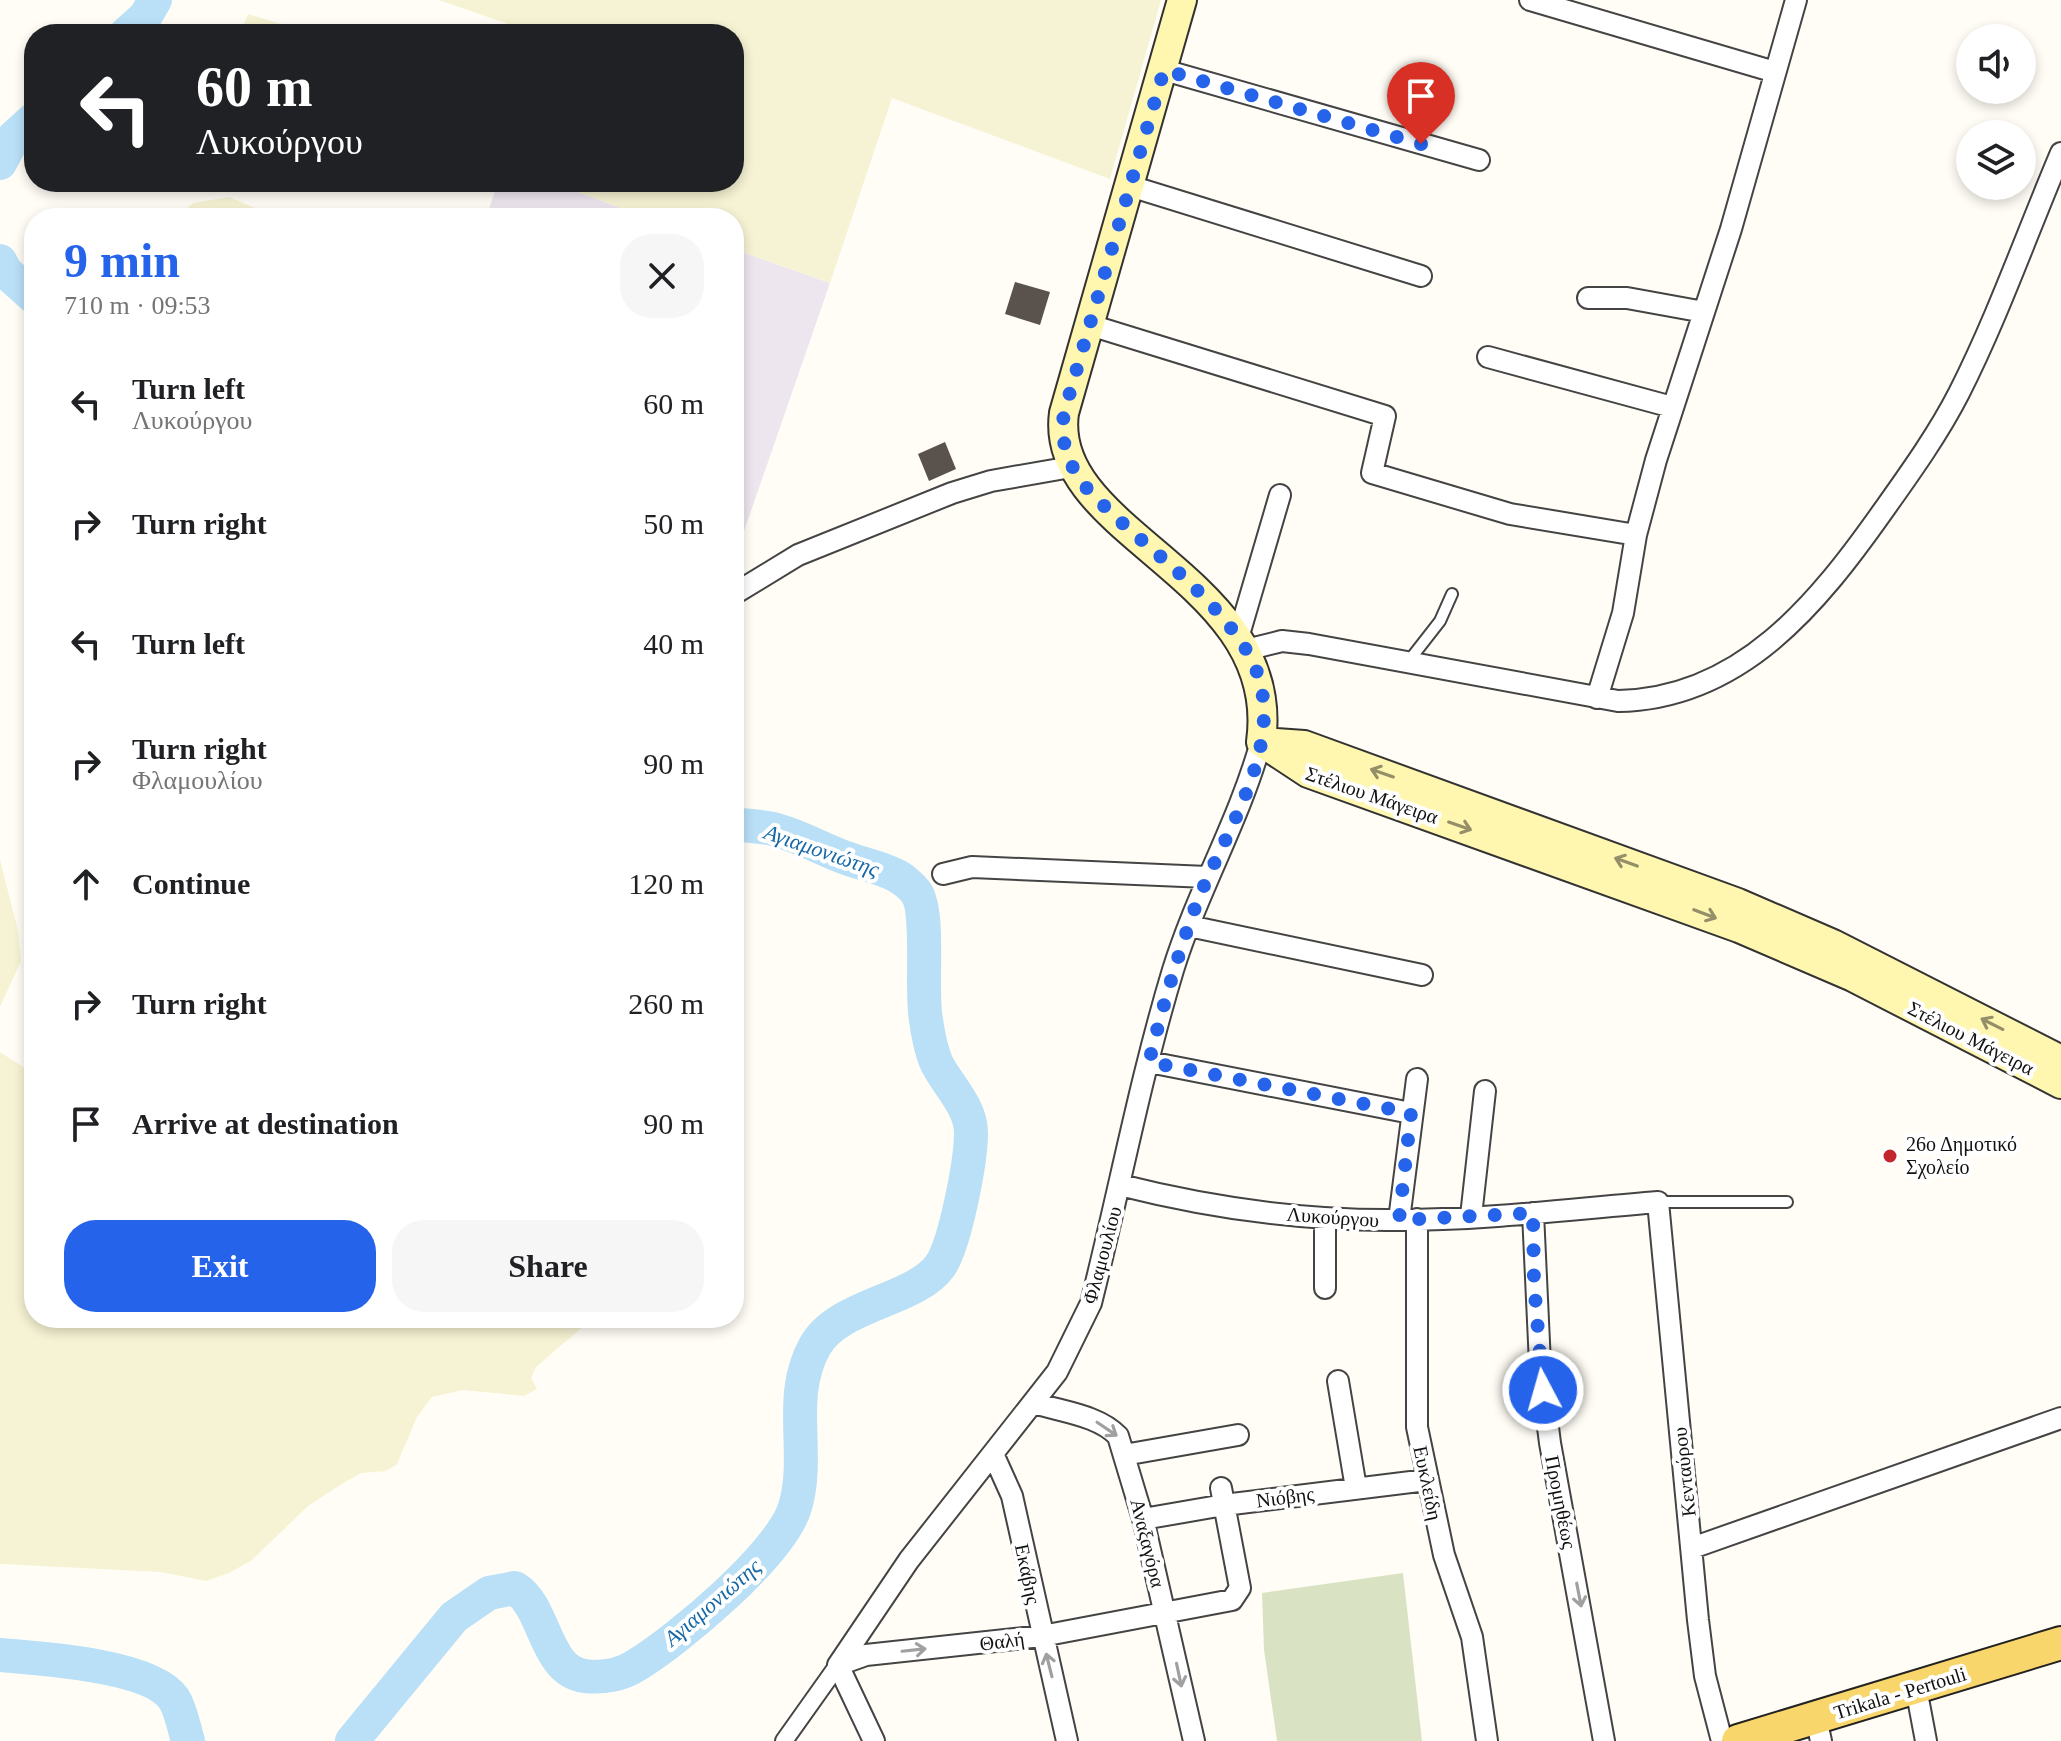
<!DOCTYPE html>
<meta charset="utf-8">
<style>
body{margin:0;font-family:Georgia,serif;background:#f6f6f6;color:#202124;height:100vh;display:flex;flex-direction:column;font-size:30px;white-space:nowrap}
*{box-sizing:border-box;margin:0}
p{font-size:26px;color:#757577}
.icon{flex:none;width:44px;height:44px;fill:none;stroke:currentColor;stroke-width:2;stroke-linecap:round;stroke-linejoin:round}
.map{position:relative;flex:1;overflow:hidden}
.panel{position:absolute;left:24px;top:208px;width:720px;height:1120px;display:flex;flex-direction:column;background:#fff;border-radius:32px;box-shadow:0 4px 12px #0003}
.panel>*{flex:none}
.hud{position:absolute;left:24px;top:24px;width:720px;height:168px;border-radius:32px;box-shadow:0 4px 12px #0003;background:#202124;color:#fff;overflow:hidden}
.fabs{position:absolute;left:1956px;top:24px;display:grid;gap:16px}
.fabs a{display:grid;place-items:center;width:80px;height:80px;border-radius:50%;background:#fff;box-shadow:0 4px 12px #0003;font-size:40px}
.pin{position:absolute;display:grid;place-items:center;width:68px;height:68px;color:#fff;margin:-82px -34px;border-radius:50% 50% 50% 0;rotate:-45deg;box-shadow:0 0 8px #0007}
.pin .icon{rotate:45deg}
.me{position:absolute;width:88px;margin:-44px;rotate:354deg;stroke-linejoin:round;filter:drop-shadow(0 0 6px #0008)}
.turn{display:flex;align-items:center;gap:28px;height:168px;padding:0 40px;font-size:36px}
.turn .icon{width:104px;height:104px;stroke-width:2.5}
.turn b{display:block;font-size:56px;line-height:68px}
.round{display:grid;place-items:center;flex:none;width:84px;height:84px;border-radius:32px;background:#f6f6f6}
.head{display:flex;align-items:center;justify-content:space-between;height:136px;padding:0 40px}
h1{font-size:48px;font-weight:800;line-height:60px;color:#2563eb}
.action{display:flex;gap:16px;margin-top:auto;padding:16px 40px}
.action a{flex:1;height:92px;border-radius:32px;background:#2563eb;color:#fff;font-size:32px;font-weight:800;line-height:92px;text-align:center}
.action a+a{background:#f6f6f6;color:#202124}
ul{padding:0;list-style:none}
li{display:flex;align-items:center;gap:24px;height:120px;padding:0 40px}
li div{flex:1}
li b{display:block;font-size:30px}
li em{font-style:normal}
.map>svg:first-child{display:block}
</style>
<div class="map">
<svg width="2061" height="1741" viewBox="0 0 2061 1741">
<rect width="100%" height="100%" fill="#fffdf5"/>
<!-- industrial -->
<path fill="#eee6ef" d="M 498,182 L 550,182 L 649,218 L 486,218 Z
M 734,249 L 830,283 L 734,560 Z"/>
<!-- farmland -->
<path fill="#f6f3d4" d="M 439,0 L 1161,0 L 1110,179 L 892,98 L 830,283 L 734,249 L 734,218 L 649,218 L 550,182 L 734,182 L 734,34 L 537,34 Z
M 248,14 L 314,34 L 240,34 Z
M 229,197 L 278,218 L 177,218 L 193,203 Z
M 0,860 L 18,930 L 21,961 L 0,1007 Z
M 0,1052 L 34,1074 L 34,1318 L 593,1318 L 536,1367 L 531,1378 L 537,1389 L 524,1396 L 463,1390 L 432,1397 L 417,1417 L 397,1464 L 386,1471 L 361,1473 L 337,1487 L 308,1506 L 252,1560 L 229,1573 L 206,1581 L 161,1572 L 0,1564 Z"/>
<!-- cemetery -->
<path fill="#d9e3c4" d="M 1403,1573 L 1422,1741 L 1277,1741 L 1264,1650 L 1262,1593 Z"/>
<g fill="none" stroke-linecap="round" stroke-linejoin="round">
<!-- river -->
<path stroke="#b9e0f7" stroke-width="34" d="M 126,34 L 145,17 L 155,0
M 0,163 L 14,137 L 34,119
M 0,261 L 6,272 L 34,297
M 0,1655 C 38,1658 152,1665 174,1699 C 181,1710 184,1728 188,1741
M 352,1741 L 454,1617 L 489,1593 L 515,1588 C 546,1607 544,1671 585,1676 C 602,1678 621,1675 635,1666 C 678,1640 781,1554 795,1507 C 811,1454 786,1397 815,1346 C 838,1304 915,1301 940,1266 C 955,1245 971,1161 971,1133 C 971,1107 949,1087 937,1064 C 931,1051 928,1034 926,1020 C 920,991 931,909 915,891 C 911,886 902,878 895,875 C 880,867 862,864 846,858 C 822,849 797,835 773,829 C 760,826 747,826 734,824"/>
</g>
<!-- building -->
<path fill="#5a524d" d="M 1015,282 L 1050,292 L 1040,325 L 1005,314 Z
M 945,442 L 956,469 L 929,481 L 918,454 Z"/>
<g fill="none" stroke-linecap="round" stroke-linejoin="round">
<!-- service casing -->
<g stroke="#444" stroke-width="14">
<path id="service" d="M 1408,662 L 1440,621 L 1452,594
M 1658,1202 L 1787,1202"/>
</g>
<!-- pedestrian casing -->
<g stroke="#444" stroke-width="20">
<path id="pedestrian" d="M 784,1741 L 838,1665"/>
</g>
<!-- minor casing -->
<g stroke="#444" stroke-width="24">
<path id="minor" d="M 1530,0 L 1775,72
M 1164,70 L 1479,160
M 1130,186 L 1421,276
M 1588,298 L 1627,298 L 1704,312
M 1090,325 L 1385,416 L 1372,473 L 1510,514 L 1636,535
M 1488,357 L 1672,407
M 734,594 L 798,555 L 952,493 L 991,481 L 1071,467
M 1238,638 L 1280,495
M 1246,650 L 1282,641 L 1309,644 L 1618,701 C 1741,699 1818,603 1883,511 C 1910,473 1938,434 1959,393 C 1998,316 2027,233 2061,153
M 1597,698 L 1623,613 L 1636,535 L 1656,460 L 1731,229 L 1796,0
M 943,874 L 972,867 L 1207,877
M 1189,926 L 1422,975
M 1149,1062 L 1411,1113
M 1120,1185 C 1211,1208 1304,1221 1397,1220 C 1484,1220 1572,1209 1658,1202 L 1698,1620 L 1705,1676 L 1722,1741
M 1533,1213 L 1540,1364 L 1550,1443 L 1604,1741
M 1471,1216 L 1485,1091
M 1417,1219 L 1417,1427 L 1444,1555 L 1472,1637 L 1487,1741
M 1399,1220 L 1417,1079
M 1325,1288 L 1325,1219
M 1338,1381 L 1356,1488
M 1035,1403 C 1062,1412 1098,1415 1118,1436 L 1143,1519 L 1194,1741
M 1124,1455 L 1238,1435
M 994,1456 L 1012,1496 L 1067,1741
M 1143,1519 L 1224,1505 L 1427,1480
M 1692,1548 L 2061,1418
M 838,1665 L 909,1560 L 1057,1372 L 1091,1303 C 1119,1192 1140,1079 1173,970 C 1197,892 1239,821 1261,742
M 838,1665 L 866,1655 L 1042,1636 L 1232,1600 L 1240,1588 L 1221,1488
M 838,1665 L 874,1741
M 1916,1688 L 1926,1741
M 1816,1718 L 1821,1741"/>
</g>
<!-- secondary casing -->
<g stroke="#333" stroke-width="32">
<path id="secondary" d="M 1182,0 L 1064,413 C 1047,535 1284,577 1261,742
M 1261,742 L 1308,773 L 1739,928 L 1853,977 L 2061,1084
M 1261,742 L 1304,745 L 1738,903 L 1833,944 L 2061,1060"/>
</g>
<!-- primary casing -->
<g stroke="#222" stroke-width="36">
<path id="primary" d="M 1738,1741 L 2061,1643"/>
</g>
<!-- service -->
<use href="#service" stroke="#fff" stroke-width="10"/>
<!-- pedestrian -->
<use href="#pedestrian" stroke="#fff" stroke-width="16"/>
<!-- minor -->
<use href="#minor" stroke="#fff" stroke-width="20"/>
<!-- secondary -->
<use href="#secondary" stroke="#fff6b0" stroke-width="28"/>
<!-- primary -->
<use href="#primary" stroke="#f9d66b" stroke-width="32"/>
</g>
<!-- one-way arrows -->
<defs><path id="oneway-shaft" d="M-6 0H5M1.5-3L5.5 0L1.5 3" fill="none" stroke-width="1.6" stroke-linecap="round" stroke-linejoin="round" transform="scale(2)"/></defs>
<g stroke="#948f68">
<use href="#oneway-shaft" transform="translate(1382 773) rotate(-161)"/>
<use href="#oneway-shaft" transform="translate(1460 826) rotate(19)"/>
<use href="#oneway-shaft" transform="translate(1626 862) rotate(-160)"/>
<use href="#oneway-shaft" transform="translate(1705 914) rotate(21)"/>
<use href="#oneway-shaft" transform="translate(1992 1024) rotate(-153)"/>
</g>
<g stroke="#a0a0a0">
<use href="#oneway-shaft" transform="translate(1107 1429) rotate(34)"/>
<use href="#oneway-shaft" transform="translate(1579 1595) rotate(79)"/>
<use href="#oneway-shaft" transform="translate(914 1650) rotate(-6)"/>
<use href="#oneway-shaft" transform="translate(1049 1665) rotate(-104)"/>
<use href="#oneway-shaft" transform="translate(1179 1675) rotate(78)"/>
</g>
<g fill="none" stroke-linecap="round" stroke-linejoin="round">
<!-- route -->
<path stroke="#2563eb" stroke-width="14" stroke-dasharray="0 25.2" d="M 1421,144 L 1164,70 L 1064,413 C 1060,441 1067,461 1083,484 C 1134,541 1203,582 1245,648 C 1298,731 1226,827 1196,905 C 1177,957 1162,1009 1149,1062 L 1411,1113 L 1399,1220 L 1533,1213 L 1534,1283 L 1543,1390"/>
</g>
<!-- markers -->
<circle fill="#c4262e" stroke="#fff" stroke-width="3" cx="1890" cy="1156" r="8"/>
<g text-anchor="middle" stroke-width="8" stroke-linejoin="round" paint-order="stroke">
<!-- street labels -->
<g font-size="20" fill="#111" stroke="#fff">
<text transform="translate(1372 795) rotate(19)" y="7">Στέλιου Μάγειρα</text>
<text transform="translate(1971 1038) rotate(27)" y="7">Στέλιου Μάγειρα</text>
<text transform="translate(1333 1217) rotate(4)" y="7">Λυκούργου</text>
<text transform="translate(1102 1255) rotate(-75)" y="7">Φλαμουλίου</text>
<text transform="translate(1684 1472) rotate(-96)" y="7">Κενταύρου</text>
<text transform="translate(1428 1483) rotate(78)" y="7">Ευκλείδη</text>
<text transform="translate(1285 1497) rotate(-7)" y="7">Νιόβης</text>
<text transform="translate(1561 1502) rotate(79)" y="7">Προμηθέως</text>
<text transform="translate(1148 1543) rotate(76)" y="7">Αναξαγόρα</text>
<text transform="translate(1028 1574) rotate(78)" y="7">Εκάβης</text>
<text transform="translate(1002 1641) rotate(-7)" y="7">Θαλή</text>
<text transform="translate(1900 1693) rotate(-17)" y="7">Trikala - Pertouli</text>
</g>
<!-- poi labels -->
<g font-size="20" fill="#111" stroke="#fff" text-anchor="start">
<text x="1906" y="1151">26ο Δημοτικό<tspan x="1906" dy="23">Σχολείο</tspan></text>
</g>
<!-- water labels -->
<g font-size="22" font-style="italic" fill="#1768a6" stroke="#fff">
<text transform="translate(822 850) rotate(19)" y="8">Αγιαμονιώτης</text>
<text transform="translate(712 1602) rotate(-41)" y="8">Αγιαμονιώτης</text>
</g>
</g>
</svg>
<div class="fabs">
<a><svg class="icon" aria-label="sound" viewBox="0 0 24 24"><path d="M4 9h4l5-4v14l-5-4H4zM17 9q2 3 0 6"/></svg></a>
<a><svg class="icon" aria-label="layers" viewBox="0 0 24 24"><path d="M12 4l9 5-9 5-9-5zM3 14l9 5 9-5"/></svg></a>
</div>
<div class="pin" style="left:1421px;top:144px;background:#d93025"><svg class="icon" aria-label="arrive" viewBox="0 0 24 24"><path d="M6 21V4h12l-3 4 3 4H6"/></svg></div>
<svg class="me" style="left:1543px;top:1390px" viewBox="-20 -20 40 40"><circle r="17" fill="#2563eb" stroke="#fff" stroke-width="3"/><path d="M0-11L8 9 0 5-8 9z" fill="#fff"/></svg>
<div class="hud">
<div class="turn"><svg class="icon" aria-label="left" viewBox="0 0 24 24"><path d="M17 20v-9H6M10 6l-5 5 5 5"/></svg><div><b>60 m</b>Λυκούργου</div></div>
</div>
<section class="panel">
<div class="head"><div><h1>9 min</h1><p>710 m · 09:53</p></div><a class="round"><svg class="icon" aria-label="close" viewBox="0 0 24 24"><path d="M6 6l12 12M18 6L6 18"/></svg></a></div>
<ul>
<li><svg class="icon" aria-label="left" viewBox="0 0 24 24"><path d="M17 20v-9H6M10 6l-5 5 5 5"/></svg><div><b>Turn left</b><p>Λυκούργου</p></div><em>60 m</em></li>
<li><svg class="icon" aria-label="right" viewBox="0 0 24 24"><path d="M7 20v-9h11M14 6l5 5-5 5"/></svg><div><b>Turn right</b></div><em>50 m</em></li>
<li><svg class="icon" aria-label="left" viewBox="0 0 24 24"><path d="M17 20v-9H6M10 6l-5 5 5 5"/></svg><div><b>Turn left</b></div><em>40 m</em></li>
<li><svg class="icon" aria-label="right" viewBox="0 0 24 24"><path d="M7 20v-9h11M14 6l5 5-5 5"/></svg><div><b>Turn right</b><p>Φλαμουλίου</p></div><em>90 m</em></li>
<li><svg class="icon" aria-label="ahead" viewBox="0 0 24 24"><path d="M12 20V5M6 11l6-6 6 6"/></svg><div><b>Continue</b></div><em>120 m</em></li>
<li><svg class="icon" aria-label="right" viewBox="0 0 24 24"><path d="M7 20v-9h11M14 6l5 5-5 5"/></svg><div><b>Turn right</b></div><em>260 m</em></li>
<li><svg class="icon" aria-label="arrive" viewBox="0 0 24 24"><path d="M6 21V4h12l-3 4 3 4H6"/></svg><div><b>Arrive at destination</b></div><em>90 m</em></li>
</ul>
<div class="action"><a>Exit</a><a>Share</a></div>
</section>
</div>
